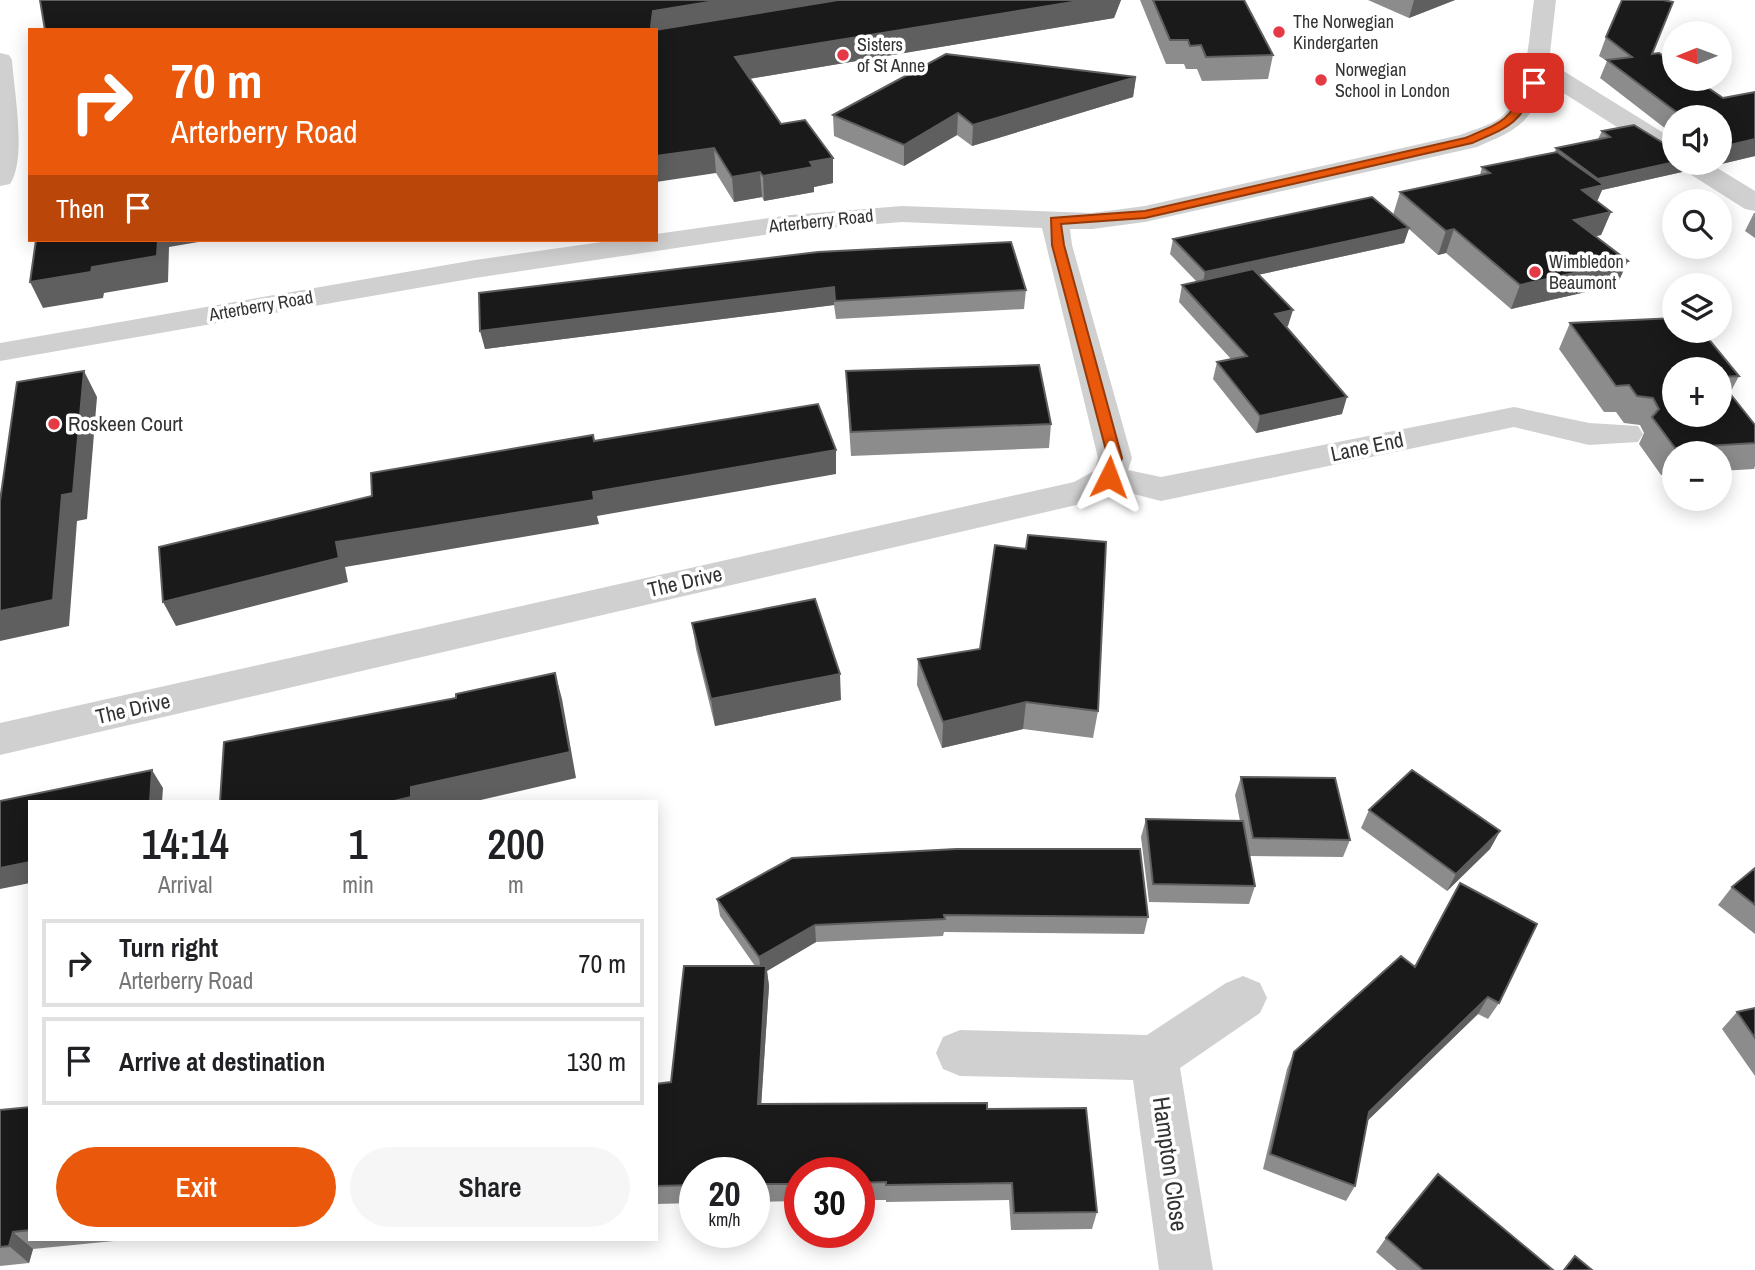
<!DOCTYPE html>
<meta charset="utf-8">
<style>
body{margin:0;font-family:"Archivo Narrow",sans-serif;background:#f6f6f6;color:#202124;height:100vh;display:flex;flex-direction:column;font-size:26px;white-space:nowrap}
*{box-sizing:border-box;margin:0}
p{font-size:23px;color:#757577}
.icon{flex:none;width:38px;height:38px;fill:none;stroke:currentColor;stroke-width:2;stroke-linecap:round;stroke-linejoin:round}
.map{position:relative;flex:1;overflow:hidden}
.drawer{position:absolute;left:28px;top:800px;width:630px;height:441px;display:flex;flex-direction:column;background:#fff;border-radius:0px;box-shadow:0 4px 18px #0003}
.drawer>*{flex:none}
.top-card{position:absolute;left:28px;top:28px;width:630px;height:214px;border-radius:0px;box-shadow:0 4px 18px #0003;background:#ea580c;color:#fff;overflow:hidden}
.needle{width:46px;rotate:269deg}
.fabs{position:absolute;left:1662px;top:21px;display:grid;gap:14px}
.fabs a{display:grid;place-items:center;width:70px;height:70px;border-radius:50%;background:#fff;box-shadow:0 4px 18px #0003;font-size:35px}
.speed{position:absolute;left:679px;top:1157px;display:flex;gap:14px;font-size:35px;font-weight:700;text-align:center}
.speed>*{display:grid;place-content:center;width:91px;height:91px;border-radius:50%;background:#fff;box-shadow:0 4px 18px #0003;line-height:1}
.speed small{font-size:18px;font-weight:400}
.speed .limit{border:10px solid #d22;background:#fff;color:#111}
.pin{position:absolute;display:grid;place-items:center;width:60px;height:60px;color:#fff;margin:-30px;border-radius:14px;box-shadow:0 4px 10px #0006}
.me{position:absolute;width:77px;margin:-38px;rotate:3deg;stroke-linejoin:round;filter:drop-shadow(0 0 5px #0008)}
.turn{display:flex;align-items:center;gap:24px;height:147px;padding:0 28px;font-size:32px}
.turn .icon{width:91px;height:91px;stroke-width:2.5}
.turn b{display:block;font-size:49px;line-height:60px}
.then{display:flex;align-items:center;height:66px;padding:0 28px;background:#0003;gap:14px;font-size:26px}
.eta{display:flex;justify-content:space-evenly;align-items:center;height:119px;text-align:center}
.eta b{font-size:42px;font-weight:600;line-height:49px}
.cta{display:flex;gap:14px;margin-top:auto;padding:14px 28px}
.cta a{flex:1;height:80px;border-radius:42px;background:#ea580c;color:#fff;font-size:28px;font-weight:600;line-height:80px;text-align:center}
.cta a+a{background:#f6f6f6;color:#202124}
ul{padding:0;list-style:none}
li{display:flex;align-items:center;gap:21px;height:88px;margin:0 14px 10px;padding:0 14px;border:4px solid #e0e0e0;border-radius:0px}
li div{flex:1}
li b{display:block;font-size:26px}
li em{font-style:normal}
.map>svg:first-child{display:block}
</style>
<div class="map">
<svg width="1755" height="1270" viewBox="0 0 1755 1270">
<rect width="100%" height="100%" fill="#fff"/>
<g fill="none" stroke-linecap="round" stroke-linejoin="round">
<!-- minor -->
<path fill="#d0d0d0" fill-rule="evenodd" d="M 1534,0 L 1556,0 L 1549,62 L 1675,140 L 1675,160 L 1666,158 L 1546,82 C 1528,125 1519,129 1477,147 L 1145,222 L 1092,229 L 1070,229 L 1072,245 L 1132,458 L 1128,470 L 1161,477 L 1514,407 L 1589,423 L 1638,426 L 1643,434 L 1638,442 L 1589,445 L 1514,427 L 1161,501 L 1114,489 L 1085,503 L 0,755 L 0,723 L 1074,482 L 1094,471 L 1098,458 L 1042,228 L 902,222 L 790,231 L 475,278 L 0,361 L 0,343 L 475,260 L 616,240 L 656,240 L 656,234 L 790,215 L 902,206 L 1092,213 L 1145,206 L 1460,135 C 1472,130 1489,126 1500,118 C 1528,97 1529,32 1534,0 Z
M 0,53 L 9,55 L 12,60 C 14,91 27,159 10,184 L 0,186 Z
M 1678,163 L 1709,163 L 1755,191 L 1755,211 L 1745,209 L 1682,169 Z
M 1243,976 L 1260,983 L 1267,998 L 1260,1013 L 1180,1068 L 1213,1270 L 1159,1270 L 1133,1080 L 960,1076 L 943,1069 L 936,1053 L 943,1037 L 960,1030 L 1147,1035 L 1226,983 Z"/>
</g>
<!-- wall -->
<path fill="#8c8c8c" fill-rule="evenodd" d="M 40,0 L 1121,0 L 1114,18 L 749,79 L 781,124 L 833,183 L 814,187 L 814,192 L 764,201 L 762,197 L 734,202 L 716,173 Z
M 1140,0 L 1244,0 L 1273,55 L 1268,79 L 1202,81 L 1197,69 L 1186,69 L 1184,64 L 1166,64 Z
M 1368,0 L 1455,0 L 1409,18 Z
M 1606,37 L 1652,54 L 1723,98 L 1755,92 L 1755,156 L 1717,165 L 1713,163 L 1720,163 L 1720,117 L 1675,117 L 1675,136 L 1600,78 L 1607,61 L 1599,56 Z
M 1136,77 L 1133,97 L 972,146 L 957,135 L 904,166 L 834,136 L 833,115 Z
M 1602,131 L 1675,163 L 1687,163 L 1682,172 L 1602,190 L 1597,201 L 1611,212 L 1601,235 L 1596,236 L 1617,285 L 1511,309 L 1446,253 L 1438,255 L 1409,229 L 1404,243 L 1258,275 L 1288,326 L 1286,327 L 1342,414 L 1256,433 L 1213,379 L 1217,362 L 1231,359 L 1179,302 L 1182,285 L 1197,282 L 1170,254 L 1173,239 L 1393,215 L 1400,192 L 1480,175 L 1482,167 L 1555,152 L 1556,148 L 1598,139 Z
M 1754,213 L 1755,213 L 1755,238 L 1745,231 Z
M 1026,290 L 1024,309 L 836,319 L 834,305 L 485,349 L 479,293 Z
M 1675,318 L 1675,331 L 1702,331 L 1739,376 L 1730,393 L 1755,425 L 1755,466 L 1754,469 L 1720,471 L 1720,453 L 1675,453 L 1675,474 L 1661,475 L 1639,444 L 1644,433 L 1640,425 L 1624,423 L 1616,412 L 1604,412 L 1559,349 L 1570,323 ZM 1675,369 L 1720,369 L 1720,415 L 1675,415 Z
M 846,371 L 1051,424 L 1049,448 L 851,456 L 847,395 Z
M 1026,549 L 1098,711 L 1093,738 L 1023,729 L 942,748 L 917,685 L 918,659 L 980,649 Z
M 692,623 L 841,700 L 715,726 L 696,649 Z
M 1241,777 L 1350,840 L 1343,857 L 1250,856 L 1255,886 L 1249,904 L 1149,902 L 1141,837 L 1146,819 L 1240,821 L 1235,795 Z
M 1369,810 L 1500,831 L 1490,849 L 1447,891 L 1361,828 Z
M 1755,868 L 1755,934 L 1718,905 L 1732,887 Z
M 1460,883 L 1499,1003 L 1488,1019 L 1478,1014 L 1367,1121 L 1355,1186 L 1346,1201 L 1263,1169 L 1287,1069 L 1294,1052 L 1415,967 Z
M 717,899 L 1148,917 L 1144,934 L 944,932 L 943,936 L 816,942 L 767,971 L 769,986 L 761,1104 L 987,1109 L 1097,1212 L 1092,1229 L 1011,1230 L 1009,1200 L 886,1202 L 886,1200 L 859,1200 L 859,1172 L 800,1172 L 800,1201 L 754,1202 L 754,1172 L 695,1172 L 695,1203 L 656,1204 L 656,1084 L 671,1082 L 755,966 L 720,916 Z
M 1755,1008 L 1755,1076 L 1722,1029 L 1737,1012 Z
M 30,1107 L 30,1239 L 134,1239 L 33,1249 L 29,1263 L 0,1266 L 0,1110 Z
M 1386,1238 L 1553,1270 L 1397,1270 L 1376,1252 Z"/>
<!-- shaded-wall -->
<path fill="#5f5f5f" d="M 721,0 L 863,0 L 656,34 L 651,30 L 653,11 Z
M 1085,0 L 1121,0 L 1114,18 L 736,81 L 735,57 Z
M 1414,0 L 1455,0 L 1409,18 Z
M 1136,77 L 1133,97 L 972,146 L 973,125 Z
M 958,113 L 957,135 L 904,166 L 904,145 Z
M 1755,139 L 1755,156 L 1717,165 L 1718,163 L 1720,163 L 1720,157 L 1726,146 Z
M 714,148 L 716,173 L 656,182 L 656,156 Z
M 833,158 L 833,183 L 814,187 L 814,192 L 764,201 L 763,176 L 810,162 Z
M 1675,162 L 1687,163 L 1682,172 L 1602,190 L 1594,209 L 1582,190 L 1594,187 L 1598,179 Z
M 760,172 L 762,197 L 734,202 L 732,177 Z
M 1611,212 L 1601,235 L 1565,243 L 1574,220 Z
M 1409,228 L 1404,243 L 1202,287 L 1205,272 Z
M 1454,229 L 1446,253 L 1438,255 L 1446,231 Z
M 158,240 L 210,240 L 169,247 L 168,282 L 104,293 L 103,298 L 43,308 L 30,282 L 92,267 Z
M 1628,261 L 1617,285 L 1511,309 L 1520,285 Z
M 834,287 L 834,305 L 485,349 L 480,331 Z
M 1293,310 L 1288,326 L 1271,331 L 1275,314 Z
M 84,371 L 97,397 L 87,519 L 77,521 L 69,626 L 0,641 L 0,611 L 62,495 Z
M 1347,397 L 1342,414 L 1256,433 L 1260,416 Z
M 836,450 L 836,474 L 597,516 L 599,524 L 345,567 L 348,582 L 176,626 L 163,602 L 336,542 L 593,492 Z
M 555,673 L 562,699 L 576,778 L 472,802 L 390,802 L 411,787 Z
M 840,674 L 841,700 L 715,726 L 711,699 Z
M 1026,702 L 1023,729 L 942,748 L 943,722 Z
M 152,770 L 163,788 L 162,802 L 150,802 Z
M 1500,831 L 1490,849 L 1447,891 L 1456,874 Z
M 30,862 L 30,883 L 0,889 L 0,868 Z
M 815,925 L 816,942 L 767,971 L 769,986 L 760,1123 L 758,1104 L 761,974 L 759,957 Z
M 1488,997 L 1478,1014 L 1360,1128 L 1369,1112 Z
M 13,1232 L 33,1249 L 29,1263 L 9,1246 Z"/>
<!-- building -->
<path fill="#1a1a1a" stroke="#5f5f5f" stroke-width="2" d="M 40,0 L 721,0 L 653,11 L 651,27 L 653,30 L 45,30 Z
M 838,0 L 1085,0 L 735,57 L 781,124 L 805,120 L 833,158 L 810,162 L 813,167 L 763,176 L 760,172 L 732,177 L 714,148 L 656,156 L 656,30 L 655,30 Z
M 1153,0 L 1244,0 L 1273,55 L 1206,57 L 1201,45 L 1190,46 L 1188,40 L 1170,40 Z
M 1622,0 L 1663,0 L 1673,2 L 1652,54 L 1659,53 L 1675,64 L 1675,79 L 1695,79 L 1723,98 L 1755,92 L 1755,139 L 1726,146 L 1720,143 L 1720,117 L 1683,117 L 1607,60 L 1632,57 L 1606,37 Z
M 946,54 L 1136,77 L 973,125 L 958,113 L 904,145 L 833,115 Z
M 1634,125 L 1670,147 L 1675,148 L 1675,162 L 1598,179 L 1556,148 L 1610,137 L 1602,131 Z
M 1557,152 L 1604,185 L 1582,190 L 1611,212 L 1574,220 L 1628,261 L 1520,285 L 1454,229 L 1446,231 L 1400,192 L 1490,173 L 1482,167 Z
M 1372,197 L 1409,228 L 1205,272 L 1173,239 Z
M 36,240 L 158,240 L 157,256 L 92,267 L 91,272 L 30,282 Z
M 1011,242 L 1026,290 L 835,301 L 834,287 L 480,331 L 479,293 L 818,252 Z
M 1253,269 L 1293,310 L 1275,314 L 1347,397 L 1260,416 L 1217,362 L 1247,356 L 1182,285 Z
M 1675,318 L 1675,331 L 1702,331 L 1739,376 L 1720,377 L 1720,369 L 1675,369 L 1675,415 L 1720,415 L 1720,381 L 1755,425 L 1755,443 L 1675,448 L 1652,417 L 1659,409 L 1653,398 L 1637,396 L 1629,385 L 1616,386 L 1570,323 Z
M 1039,365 L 1051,424 L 851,432 L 846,371 Z
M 84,371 L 73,493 L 62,495 L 53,600 L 0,611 L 0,501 L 17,382 Z
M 818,404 L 836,450 L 593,492 L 594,500 L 336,542 L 339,558 L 163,602 L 159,547 L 372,496 L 371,473 L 593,435 L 594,441 Z
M 1028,535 L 1106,542 L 1098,711 L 1026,702 L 943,722 L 918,659 L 980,649 L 995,545 L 1026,549 Z
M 815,599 L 840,674 L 711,699 L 692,623 Z
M 555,673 L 570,752 L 411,787 L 411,797 L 390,802 L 220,802 L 224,742 L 456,698 L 456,694 Z
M 152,770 L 150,802 L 30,802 L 30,862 L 0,868 L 0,801 Z
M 1412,770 L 1500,831 L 1456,874 L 1369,810 Z
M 1241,777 L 1335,778 L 1350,840 L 1253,838 Z
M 1146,819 L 1243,821 L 1255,886 L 1153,884 Z
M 956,849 L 1140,849 L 1148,917 L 944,915 L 945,919 L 815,925 L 759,957 L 717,899 L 792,858 Z
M 1755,868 L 1755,905 L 1732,887 Z
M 1460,883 L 1537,924 L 1499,1003 L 1488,997 L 1369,1112 L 1355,1186 L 1270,1154 L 1294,1052 L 1401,956 L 1415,967 Z
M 684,966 L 766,966 L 758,1104 L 987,1103 L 987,1109 L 1086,1108 L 1097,1212 L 1014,1213 L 1012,1183 L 886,1185 L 886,1182 L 859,1183 L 859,1172 L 800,1172 L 800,1184 L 754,1184 L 754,1172 L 695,1172 L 695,1185 L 656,1186 L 656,1084 L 671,1082 Z
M 1755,1008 L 1755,1038 L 1737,1012 Z
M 30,1107 L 30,1230 L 13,1232 L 9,1246 L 0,1247 L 0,1110 Z
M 1438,1174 L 1553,1270 L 1423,1270 L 1386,1238 Z
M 1575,1256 L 1592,1270 L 1564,1270 Z"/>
<!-- route -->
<path fill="#ea580c" stroke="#983908" stroke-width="2" d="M 1530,80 L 1539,83 C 1518,124 1514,125 1472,143 L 1145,218 L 1061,224 L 1064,245 L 1122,458 L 1114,480 L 1104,480 L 1102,477 L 1108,458 L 1052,245 L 1051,218 L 1145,211 L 1465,138 C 1510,119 1505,123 1530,80 Z"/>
<!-- markers -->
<g fill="#e63946" stroke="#fff" stroke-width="2.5">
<circle cx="1279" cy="32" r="7"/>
<circle cx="843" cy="55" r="7"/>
<circle cx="1321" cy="80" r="7"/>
<circle cx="1535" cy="272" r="7"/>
<circle cx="54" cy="424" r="7"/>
</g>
<g text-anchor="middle" stroke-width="7" stroke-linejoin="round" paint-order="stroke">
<!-- far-poi labels -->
<g font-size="18" fill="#333" stroke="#fff" text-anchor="start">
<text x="1293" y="28">The Norwegian<tspan x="1293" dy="21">Kindergarten</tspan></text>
<text x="857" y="51">Sisters<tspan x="857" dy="21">of St Anne</tspan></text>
<text x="1335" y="76">Norwegian<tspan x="1335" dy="21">School in London</tspan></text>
<text x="1549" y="268">Wimbledon<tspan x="1549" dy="21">Beaumont</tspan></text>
</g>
<!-- far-street labels -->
<g font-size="18" fill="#333" stroke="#fff">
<text transform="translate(821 221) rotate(-6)" y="6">Arterberry Road</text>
<text transform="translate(261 306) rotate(-10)" y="6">Arterberry Road</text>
</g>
<!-- poi labels -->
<g font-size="21" fill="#333" stroke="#fff" text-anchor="start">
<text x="68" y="431">Roskeen Court</text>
</g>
<!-- street labels -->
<g font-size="21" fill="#333" stroke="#fff">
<text transform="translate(1367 447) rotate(-12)" y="7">Lane End</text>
<text transform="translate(685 582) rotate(-13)" y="7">The Drive</text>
<text transform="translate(133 709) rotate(-13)" y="7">The Drive</text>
</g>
<!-- near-street labels -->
<g font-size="24" fill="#333" stroke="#fff">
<text transform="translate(1170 1164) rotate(82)" y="8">Hampton Close</text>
</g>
</g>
</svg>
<div class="fabs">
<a><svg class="needle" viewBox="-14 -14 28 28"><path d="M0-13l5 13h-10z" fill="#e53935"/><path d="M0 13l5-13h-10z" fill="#757577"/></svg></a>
<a><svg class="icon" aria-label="sound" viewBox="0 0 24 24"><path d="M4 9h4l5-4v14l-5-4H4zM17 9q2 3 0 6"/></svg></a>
<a><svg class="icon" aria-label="search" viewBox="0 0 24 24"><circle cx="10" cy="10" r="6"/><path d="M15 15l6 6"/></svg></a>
<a><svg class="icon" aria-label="layers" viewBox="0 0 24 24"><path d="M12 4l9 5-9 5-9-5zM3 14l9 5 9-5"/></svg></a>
<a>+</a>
<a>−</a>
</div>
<div class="speed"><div>20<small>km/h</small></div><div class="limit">30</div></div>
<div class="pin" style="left:1534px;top:83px;background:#d93025"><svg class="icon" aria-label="arrive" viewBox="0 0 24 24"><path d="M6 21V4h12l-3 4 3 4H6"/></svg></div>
<svg class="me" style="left:1109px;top:477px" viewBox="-20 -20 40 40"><path d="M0-17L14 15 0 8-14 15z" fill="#ea580c" stroke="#fff" stroke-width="4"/></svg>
<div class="top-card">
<div class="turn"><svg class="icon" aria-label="right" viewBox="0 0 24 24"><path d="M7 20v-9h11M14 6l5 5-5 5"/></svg><div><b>70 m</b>Arterberry Road</div></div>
<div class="then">Then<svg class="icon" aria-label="arrive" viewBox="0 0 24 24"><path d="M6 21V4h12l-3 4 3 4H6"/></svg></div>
</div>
<section class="drawer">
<div class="eta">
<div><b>14:14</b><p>Arrival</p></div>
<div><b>1</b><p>min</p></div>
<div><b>200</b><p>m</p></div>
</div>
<ul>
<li><svg class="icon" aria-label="right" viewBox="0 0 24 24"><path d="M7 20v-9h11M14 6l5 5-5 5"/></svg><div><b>Turn right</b><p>Arterberry Road</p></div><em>70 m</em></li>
<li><svg class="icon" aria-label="arrive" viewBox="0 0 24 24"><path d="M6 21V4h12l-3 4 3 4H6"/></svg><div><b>Arrive at destination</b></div><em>130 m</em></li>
</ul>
<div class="cta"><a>Exit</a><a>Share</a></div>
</section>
</div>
